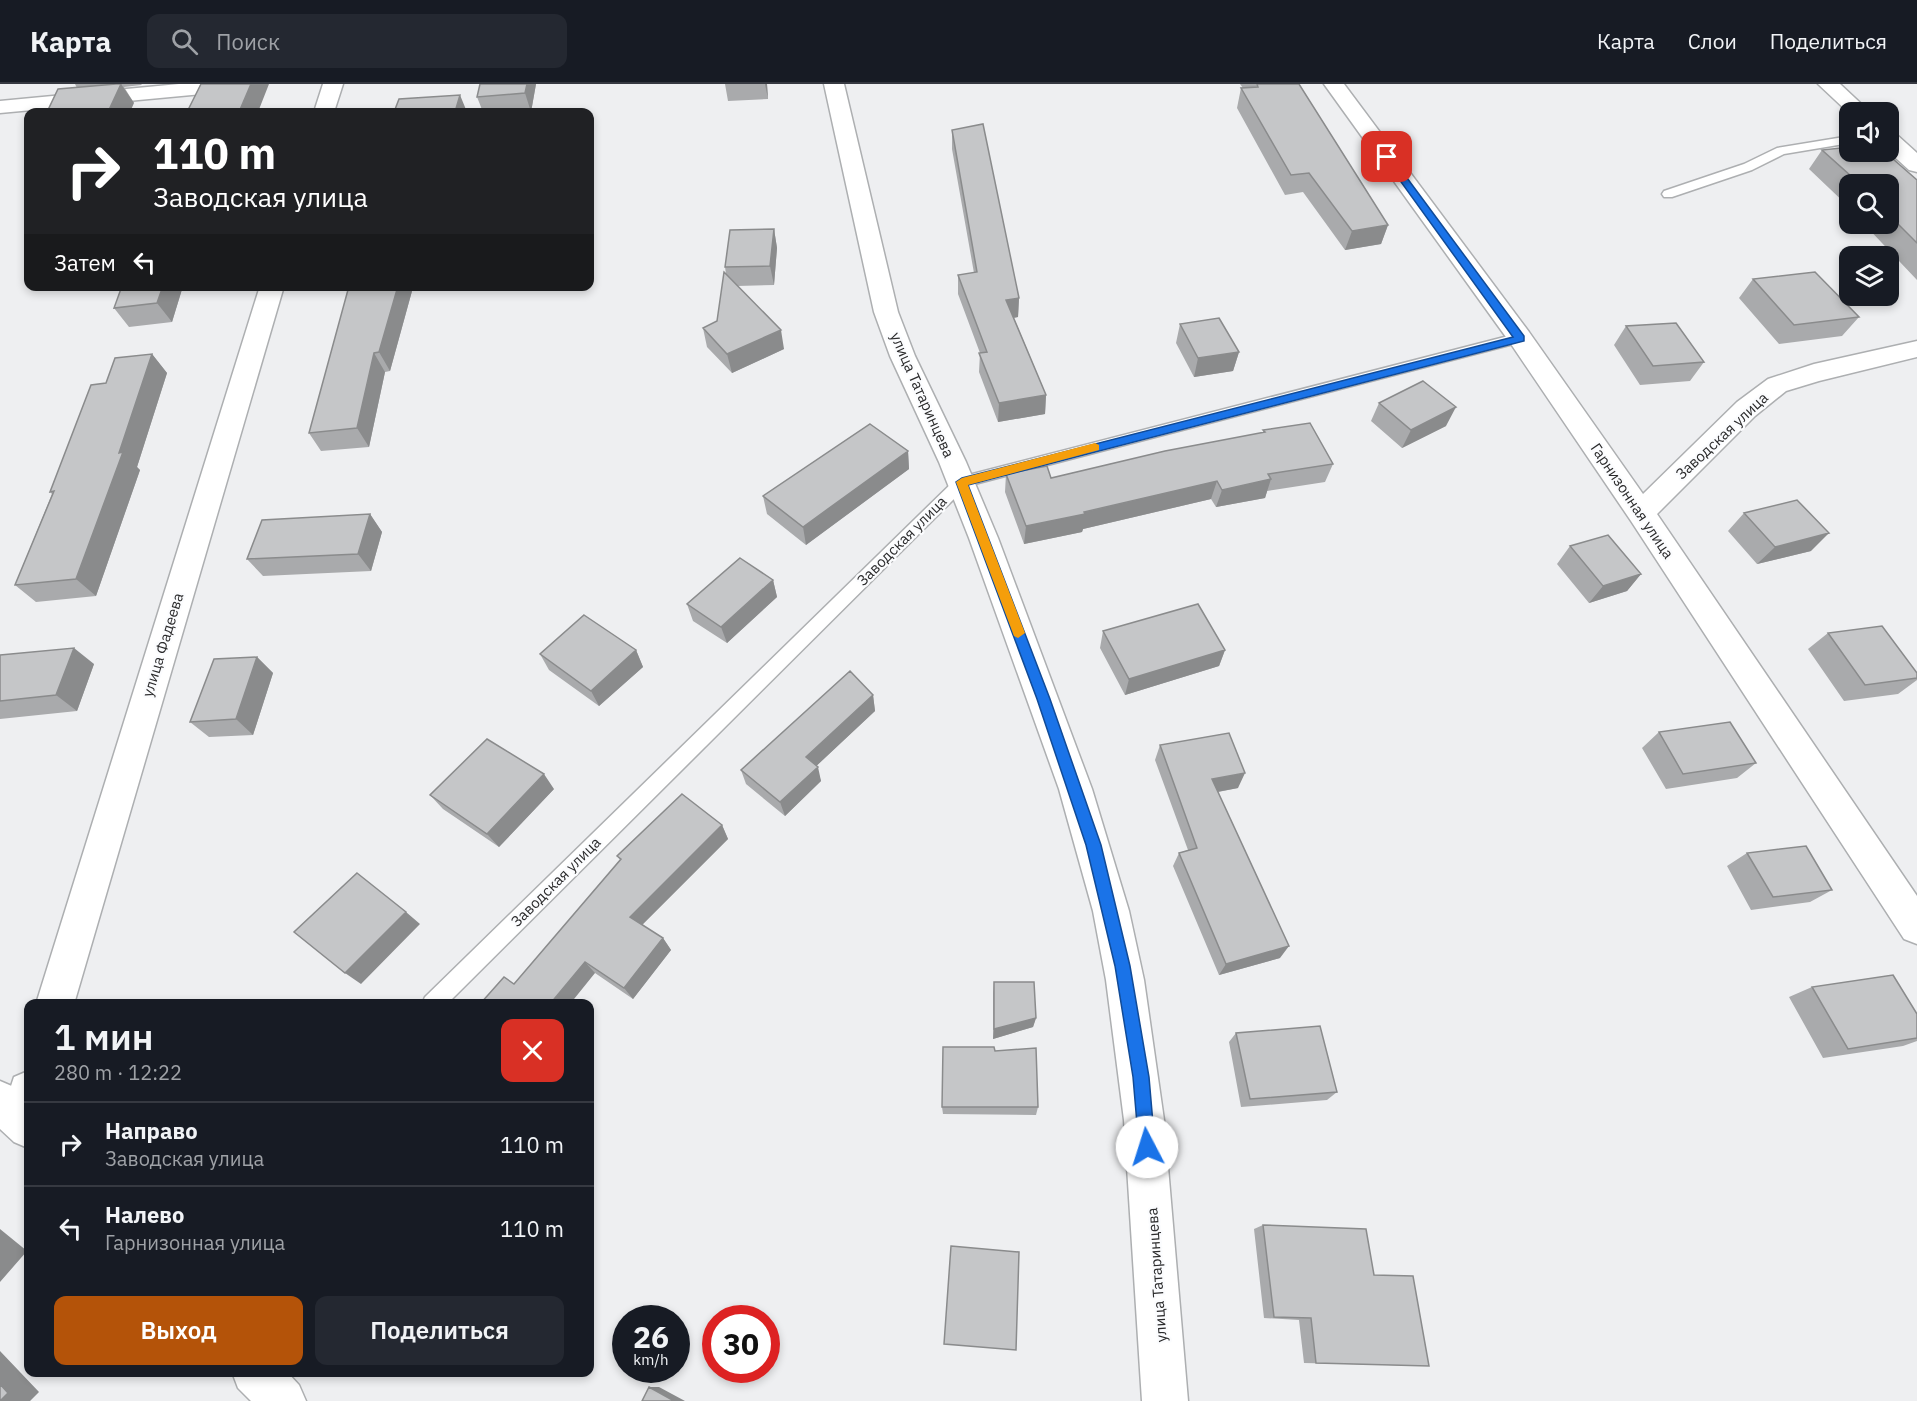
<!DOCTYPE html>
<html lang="ru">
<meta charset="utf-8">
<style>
body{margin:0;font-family:"IBM Plex Sans",sans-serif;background:#242831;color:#f1f3f6;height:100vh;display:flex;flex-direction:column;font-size:22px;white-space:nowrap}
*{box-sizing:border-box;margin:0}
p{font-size:20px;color:#9ea1a6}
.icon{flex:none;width:33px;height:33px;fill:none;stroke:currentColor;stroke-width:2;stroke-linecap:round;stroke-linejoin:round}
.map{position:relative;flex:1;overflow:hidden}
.panel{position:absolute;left:24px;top:915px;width:570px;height:378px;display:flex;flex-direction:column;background:#171b24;border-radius:12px;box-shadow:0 3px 9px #0003}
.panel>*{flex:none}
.guide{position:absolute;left:24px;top:24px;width:570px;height:183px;border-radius:12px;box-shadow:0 3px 9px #0003;background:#202124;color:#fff;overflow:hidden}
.buttons{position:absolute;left:1839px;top:18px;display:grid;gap:12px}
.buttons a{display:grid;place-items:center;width:60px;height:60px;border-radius:12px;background:#171b24;box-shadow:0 3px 9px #0003;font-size:30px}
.speed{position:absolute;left:612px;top:1221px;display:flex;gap:12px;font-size:30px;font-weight:700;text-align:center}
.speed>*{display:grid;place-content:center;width:78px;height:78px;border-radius:50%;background:#171b24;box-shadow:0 3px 9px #0003;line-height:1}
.speed small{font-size:15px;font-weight:400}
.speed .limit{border:9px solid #d22;background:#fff;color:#111}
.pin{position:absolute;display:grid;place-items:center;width:51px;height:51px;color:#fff;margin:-26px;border-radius:12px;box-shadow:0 3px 9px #0006}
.me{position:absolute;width:66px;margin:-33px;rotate:355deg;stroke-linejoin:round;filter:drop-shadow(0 0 4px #0008)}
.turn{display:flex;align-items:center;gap:21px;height:126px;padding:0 30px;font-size:27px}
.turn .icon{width:78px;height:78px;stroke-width:2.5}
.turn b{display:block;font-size:42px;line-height:51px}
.then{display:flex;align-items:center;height:57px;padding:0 30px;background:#0003;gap:12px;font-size:22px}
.round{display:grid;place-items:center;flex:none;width:63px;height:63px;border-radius:12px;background:#242831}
.headline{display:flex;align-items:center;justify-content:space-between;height:102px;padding:0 30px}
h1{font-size:36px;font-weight:600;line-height:45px}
.primary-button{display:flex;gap:12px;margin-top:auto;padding:12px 30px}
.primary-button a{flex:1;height:69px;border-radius:12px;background:#b45309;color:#fff;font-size:24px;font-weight:600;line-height:69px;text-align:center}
.primary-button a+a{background:#242831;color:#f1f3f6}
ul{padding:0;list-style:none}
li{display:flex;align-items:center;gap:18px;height:84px;padding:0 30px;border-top:2px solid #363941}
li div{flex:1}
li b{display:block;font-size:22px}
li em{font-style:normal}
header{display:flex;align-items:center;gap:36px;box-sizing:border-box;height:84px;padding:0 30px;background:#171b24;border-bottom:2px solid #363941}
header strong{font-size:28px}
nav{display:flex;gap:33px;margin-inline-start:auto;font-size:21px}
.search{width:420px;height:54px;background:#242831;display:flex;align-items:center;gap:15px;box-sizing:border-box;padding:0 21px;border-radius:12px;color:#9ea1a6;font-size:22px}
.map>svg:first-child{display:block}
</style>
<header>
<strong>Карта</strong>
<div class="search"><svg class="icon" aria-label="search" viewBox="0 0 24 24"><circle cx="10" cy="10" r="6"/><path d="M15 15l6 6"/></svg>Поиск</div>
<nav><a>Карта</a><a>Слои</a><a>Поделиться</a></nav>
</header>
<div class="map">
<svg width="1917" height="1317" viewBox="0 0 1917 1317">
<rect width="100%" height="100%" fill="#eeeff1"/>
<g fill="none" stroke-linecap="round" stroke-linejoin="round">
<!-- service casing -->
<g stroke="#adafb1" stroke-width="3">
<path id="service" d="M 1850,52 L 1850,59 L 1784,70 L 1752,86 L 1672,113 L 1664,113 L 1662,110 L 1664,107 L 1744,80 L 1777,64 Z
M 1520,249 L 1527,254 L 1525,257 L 967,402 L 447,920 L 422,920 L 425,913 L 957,394 Z"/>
</g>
<!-- minor casing -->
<g stroke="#adafb1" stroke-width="3">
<path id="minor" d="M 179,0 L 255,0 L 252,4 L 245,6 L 0,29 L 0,17 Z
M 323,0 L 343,0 L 334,28 L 314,28 Z
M 824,0 L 844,0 L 898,228 L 915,272 L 966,378 L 998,454 L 1092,705 L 1129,827 L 1144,896 L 1164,1036 L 1188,1317 L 1142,1317 L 1124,1036 L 1106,896 L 1093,827 L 1059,705 L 969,454 L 939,378 L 890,272 L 874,228 Z
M 1324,0 L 1344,0 L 1529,248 L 1643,410 L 1737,318 L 1768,295 L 1814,280 L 1917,257 L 1917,273 L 1819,297 L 1786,307 L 1755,332 L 1657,430 L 1917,812 L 1917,860 L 1904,855 L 1631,437 L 1511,260 Z
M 1818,0 L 1840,0 L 1870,28 L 1850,30 Z
M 1888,49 L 1896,50 L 1917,69 L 1917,88 L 1909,86 L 1888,67 Z
M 260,202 L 284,202 L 74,920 L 36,920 Z
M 28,987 L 28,1052 L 20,1055 L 6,1049 L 0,1035 L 14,993 Z"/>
</g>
<!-- tertiary casing -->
<g stroke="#adafb1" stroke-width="3">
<path id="tertiary" d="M 0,997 L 14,1003 L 28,1017 L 28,1064 L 14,1058 L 0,1045 Z
M 232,1288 L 287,1288 L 299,1301 L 306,1317 L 251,1317 L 238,1304 Z"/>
</g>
<!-- service -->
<use href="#service" fill="#fff" fill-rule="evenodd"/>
<!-- minor -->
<use href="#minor" fill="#fff" fill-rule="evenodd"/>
<!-- tertiary -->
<use href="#tertiary" fill="#fff" fill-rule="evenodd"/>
</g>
<!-- wall -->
<path fill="#a9aaac" d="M 75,0 L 142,0 L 141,1 L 124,3 L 134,19 L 77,4 Z
M 480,0 L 536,0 L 531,28 L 483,28 L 477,13 Z
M 725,0 L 767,0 L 768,15 L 728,17 Z
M 1240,0 L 1299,0 L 1388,141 L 1381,160 L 1345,166 L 1303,108 L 1285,111 L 1237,24 L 1241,4 L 1243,4 Z
M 952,46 L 1019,214 L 1018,233 L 1014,234 L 1046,311 L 1045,330 L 998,338 L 979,288 L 980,269 L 958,210 L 958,191 L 974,189 L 952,65 Z
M 1822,66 L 1917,96 L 1917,196 L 1864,140 L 1888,140 L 1888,100 L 1850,100 L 1850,124 L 1809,85 Z
M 774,145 L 777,164 L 774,201 L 737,202 L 784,265 L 732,289 L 707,263 L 703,244 L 717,237 L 726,190 L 725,183 Z
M 1753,195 L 1859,233 L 1842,252 L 1779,260 L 1739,214 Z
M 183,202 L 172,238 L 129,243 L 114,224 Z
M 349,202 L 410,202 L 412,207 L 390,287 L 385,288 L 369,363 L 321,367 L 309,349 Z
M 1180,240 L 1239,268 L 1233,287 L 1194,293 L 1176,259 Z
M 1626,242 L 1704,278 L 1690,297 L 1640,301 L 1614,261 Z
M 152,270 L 167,289 L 137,383 L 140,386 L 96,512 L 36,518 L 15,501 L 52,410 L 50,408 L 106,299 Z
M 1379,319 L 1446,342 L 1402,364 L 1371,337 Z
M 1263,346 L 1333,380 L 1325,398 L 1267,407 L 1265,414 L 1216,423 L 1211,415 L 1083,445 L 1082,448 L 1024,460 L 1005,408 L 1006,390 L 1051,394 L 1263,349 Z
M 908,367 L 909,385 L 806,461 L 767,430 L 763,412 Z
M 1744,429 L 1811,467 L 1757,480 L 1728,447 Z
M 370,430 L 382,448 L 371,487 L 263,492 L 247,475 Z
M 1570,462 L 1641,490 L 1627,507 L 1589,519 L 1557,480 Z
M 773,496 L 777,513 L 727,559 L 693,537 L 687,520 Z
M 1103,547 L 1225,566 L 1219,582 L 1125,611 L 1100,564 Z
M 1828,549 L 1917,589 L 1917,596 L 1898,610 L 1844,617 L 1808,565 Z
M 636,566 L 643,583 L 599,622 L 549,586 L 540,570 Z
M 0,571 L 94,580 L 77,627 L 0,635 Z
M 257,573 L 273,589 L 253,651 L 209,653 L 190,638 Z
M 873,611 L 875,627 L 816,682 L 821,697 L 785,732 L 746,700 L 741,686 Z
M 1659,648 L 1756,679 L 1737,694 L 1666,705 L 1642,664 Z
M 1160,661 L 1238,704 L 1218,708 L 1280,874 L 1219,891 L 1173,782 L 1179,769 L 1188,766 L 1155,676 Z
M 554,705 L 499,763 L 443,725 L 430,711 Z
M 722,741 L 728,755 L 642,841 L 663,854 L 671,866 L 633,915 L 595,889 L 514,900 L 620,776 L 617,772 Z
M 1747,769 L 1832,806 L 1810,818 L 1751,826 L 1727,782 Z
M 994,898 L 1036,934 L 1033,943 L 993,955 L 993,909 Z
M 1812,903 L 1917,930 L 1917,957 L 1903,962 L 1823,974 L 1789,913 Z
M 1236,949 L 1337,1008 L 1327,1016 L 1241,1023 L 1229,958 Z
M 995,967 L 1038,1023 L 1036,1031 L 943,1030 L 942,1023 Z
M 1263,1141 L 1374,1191 L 1429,1282 L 1304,1279 L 1299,1236 L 1264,1234 L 1254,1145 Z"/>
<!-- shaded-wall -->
<path fill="#8a8b8c" d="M 121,0 L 134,19 L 130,28 L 108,28 Z
M 251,0 L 269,0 L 258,28 L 239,28 Z
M 527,0 L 536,0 L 531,28 L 525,9 Z
M 765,0 L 767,0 L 768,15 Z
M 460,11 L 467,28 L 455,28 Z
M 1388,141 L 1381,160 L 1345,166 L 1352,147 Z
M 774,145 L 777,164 L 774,201 L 770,182 Z
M 163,202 L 183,202 L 172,238 L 157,219 Z
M 398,202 L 410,202 L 412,207 L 390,287 L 379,268 Z
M 1019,214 L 1018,233 L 1005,235 L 1006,216 Z
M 781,246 L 784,265 L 732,289 L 727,270 Z
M 1239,268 L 1233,287 L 1194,293 L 1198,274 Z
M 374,269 L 385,288 L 369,363 L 357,344 Z
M 152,270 L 167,289 L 137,383 L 140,386 L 96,512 L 76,495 Z
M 1046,311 L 1045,330 L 998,338 L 999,319 Z
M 1456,323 L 1446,342 L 1402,364 L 1411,346 Z
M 908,367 L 909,385 L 806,461 L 803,443 Z
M 1271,395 L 1265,414 L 1216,423 L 1222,406 Z
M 1217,397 L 1211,415 L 1083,445 L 1082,448 L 1024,460 L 1026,442 Z
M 370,430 L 382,448 L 371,487 L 358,470 Z
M 1829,449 L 1811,467 L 1757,480 L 1775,463 Z
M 1641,490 L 1627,507 L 1589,519 L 1603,502 Z
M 773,496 L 777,513 L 727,559 L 721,543 Z
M 74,564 L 94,580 L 77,627 L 56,611 Z
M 636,566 L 643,583 L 599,622 L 591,607 Z
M 1225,566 L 1219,582 L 1125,611 L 1129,595 Z
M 257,573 L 273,589 L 253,651 L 236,635 Z
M 873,611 L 875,627 L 810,688 L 806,673 Z
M 818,683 L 821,697 L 785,732 L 780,718 Z
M 1245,689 L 1238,704 L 1206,710 L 1212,695 Z
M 544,690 L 554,705 L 499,763 L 487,750 Z
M 722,741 L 728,755 L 638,845 L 630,833 Z
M 406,828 L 420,840 L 361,900 L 345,889 Z
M 663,854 L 671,866 L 633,915 L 624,904 Z
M 1289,862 L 1280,874 L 1219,891 L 1226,880 Z
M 585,878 L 595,889 L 570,920 L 550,920 Z
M 1036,934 L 1033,943 L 993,955 L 994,945 Z
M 0,1145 L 27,1167 L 0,1198 Z
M 590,1184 L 593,1187 L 590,1192 Z
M 0,1267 L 39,1308 L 30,1317 L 0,1317 Z
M 649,1303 L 659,1303 L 685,1317 L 674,1317 Z"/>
<!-- building -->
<path fill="#c5c6c8" stroke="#8a8b8c" stroke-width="1.5" d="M 116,0 L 121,0 L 108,28 L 47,28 L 58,5 Z
M 201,0 L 251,0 L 239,28 L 187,28 Z
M 480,0 L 527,0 L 525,9 L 477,13 Z
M 1257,0 L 1299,0 L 1388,141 L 1352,147 L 1309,89 L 1291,91 L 1241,4 L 1258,3 Z
M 460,11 L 455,28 L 394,28 L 399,15 Z
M 983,40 L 1019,214 L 1006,216 L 1046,311 L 999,319 L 979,269 L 987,268 L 958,191 L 977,188 L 952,46 Z
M 1850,63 L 1850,68 L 1885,68 L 1917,96 L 1917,159 L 1888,130 L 1888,100 L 1860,100 L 1822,66 Z
M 774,145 L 770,182 L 725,183 L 730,146 Z
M 724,188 L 781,246 L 727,270 L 703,244 L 717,237 Z
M 1815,188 L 1859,233 L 1794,241 L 1753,195 Z
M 122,202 L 163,202 L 157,219 L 114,224 Z
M 349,202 L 398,202 L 379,268 L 374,269 L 357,344 L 309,349 Z
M 1219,234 L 1239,268 L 1198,274 L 1180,240 Z
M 1676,239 L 1704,278 L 1653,282 L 1626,242 Z
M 152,270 L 119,369 L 123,368 L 76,495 L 15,501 L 54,407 L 50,408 L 91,301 L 106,299 L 115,274 Z
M 1423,297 L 1456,323 L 1411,346 L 1379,319 Z
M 1310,339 L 1333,380 L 1268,390 L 1271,395 L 1222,406 L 1217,397 L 1084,428 L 1085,430 L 1026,442 L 1006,390 L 1047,382 L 1051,394 L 1165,367 L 1265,348 L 1263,346 Z
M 870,340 L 908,367 L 803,443 L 763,412 Z
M 1797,416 L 1829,449 L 1775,463 L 1744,429 Z
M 370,430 L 358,470 L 247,475 L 262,436 Z
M 1608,451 L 1641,490 L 1603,502 L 1570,462 Z
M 740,474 L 773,496 L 721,543 L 687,520 Z
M 1198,520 L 1225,566 L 1129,595 L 1103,547 Z
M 584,531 L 636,566 L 591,607 L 540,570 Z
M 1882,542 L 1917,589 L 1917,594 L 1865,601 L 1828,549 Z
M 74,564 L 56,611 L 0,617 L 0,571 Z
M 257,573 L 236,635 L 190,638 L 214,575 Z
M 850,587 L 873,611 L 806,673 L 818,683 L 780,718 L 741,686 Z
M 1730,638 L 1756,679 L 1683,690 L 1659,648 Z
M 1229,649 L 1245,689 L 1212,695 L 1289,862 L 1226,880 L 1179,769 L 1197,764 L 1160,661 Z
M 487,655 L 544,690 L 487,750 L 430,711 Z
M 682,710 L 722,741 L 630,833 L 663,854 L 624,904 L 585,878 L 550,920 L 480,920 L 504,893 L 514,900 L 621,775 L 617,772 Z
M 1806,762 L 1832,806 L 1773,813 L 1747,769 Z
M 357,789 L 406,828 L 345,889 L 294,848 Z
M 1893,891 L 1917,930 L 1917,954 L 1848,965 L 1812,903 Z
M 994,898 L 1034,898 L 1036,934 L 994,945 Z
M 1320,942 L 1337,1008 L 1250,1015 L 1236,949 Z
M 943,963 L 994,963 L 995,967 L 1036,964 L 1038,1023 L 942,1023 Z
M 1263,1141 L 1366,1145 L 1374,1191 L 1413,1192 L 1429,1282 L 1316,1279 L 1311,1234 L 1274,1233 Z
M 951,1162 L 1019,1168 L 1016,1266 L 944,1260 Z
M 0,1300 L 8,1309 L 0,1317 Z
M 649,1303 L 674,1317 L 642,1317 Z"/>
<!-- route -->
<path fill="#1a73e8" stroke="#114b97" stroke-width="1.5" d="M 1387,70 L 1390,71 L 1524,252 L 1524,257 L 968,401 L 1050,615 L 1101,761 L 1130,882 L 1149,993 L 1155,1063 L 1153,1069 L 1147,1071 L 1141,1069 L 1139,1063 L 1133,993 L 1115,882 L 1086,761 L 1037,615 L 956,398 L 962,394 L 1513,253 L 1383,73 Z"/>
<!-- slow -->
<path fill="#f59e0b" d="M 1095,359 L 1099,361 L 1099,366 L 968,401 L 1025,549 L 1018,554 L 1014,552 L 956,398 L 962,394 Z"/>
<g text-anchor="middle" stroke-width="4.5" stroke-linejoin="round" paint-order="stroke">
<!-- street labels -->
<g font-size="15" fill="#2b2b2c" stroke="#fbfcfe">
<text transform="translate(922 311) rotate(66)" y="5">улица Татаринцева</text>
<text transform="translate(1722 352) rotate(-43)" y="5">Заводская улица</text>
<text transform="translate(1632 417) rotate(56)" y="5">Гарнизонная улица</text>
<text transform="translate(902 457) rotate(-45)" y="5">Заводская улица</text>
<text transform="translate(163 561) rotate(-73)" y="5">улица Фадеева</text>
<text transform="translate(556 798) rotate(-45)" y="5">Заводская улица</text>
<text transform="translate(1157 1191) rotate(-94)" y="5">улица Татаринцева</text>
</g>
</g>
</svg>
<div class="buttons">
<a><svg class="icon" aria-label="sound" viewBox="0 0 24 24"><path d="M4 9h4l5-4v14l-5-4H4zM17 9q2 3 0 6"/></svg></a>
<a><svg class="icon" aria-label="search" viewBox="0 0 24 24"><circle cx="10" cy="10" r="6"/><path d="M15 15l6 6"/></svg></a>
<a><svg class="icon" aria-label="layers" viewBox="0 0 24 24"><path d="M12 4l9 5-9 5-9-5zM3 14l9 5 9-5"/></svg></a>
</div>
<div class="speed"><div>26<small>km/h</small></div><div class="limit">30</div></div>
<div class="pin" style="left:1387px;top:73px;background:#d93025"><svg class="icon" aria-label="arrive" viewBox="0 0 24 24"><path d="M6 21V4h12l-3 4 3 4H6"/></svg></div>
<svg class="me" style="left:1147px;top:1063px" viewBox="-20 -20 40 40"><circle r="19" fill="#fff"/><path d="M0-13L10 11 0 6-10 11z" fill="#1a73e8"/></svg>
<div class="guide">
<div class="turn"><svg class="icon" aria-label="right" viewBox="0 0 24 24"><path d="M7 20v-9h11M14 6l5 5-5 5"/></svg><div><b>110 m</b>Заводская улица</div></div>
<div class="then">Затем<svg class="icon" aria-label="left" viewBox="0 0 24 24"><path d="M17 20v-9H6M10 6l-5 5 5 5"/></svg></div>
</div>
<section class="panel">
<div class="headline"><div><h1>1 мин</h1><p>280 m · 12:22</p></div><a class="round" style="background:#d93025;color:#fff"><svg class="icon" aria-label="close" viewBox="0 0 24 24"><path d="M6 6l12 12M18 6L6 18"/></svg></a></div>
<ul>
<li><svg class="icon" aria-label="right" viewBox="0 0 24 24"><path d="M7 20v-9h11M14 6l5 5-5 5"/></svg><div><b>Направо</b><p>Заводская улица</p></div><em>110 m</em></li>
<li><svg class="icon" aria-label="left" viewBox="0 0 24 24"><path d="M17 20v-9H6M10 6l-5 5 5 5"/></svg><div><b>Налево</b><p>Гарнизонная улица</p></div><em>110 m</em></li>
</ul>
<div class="primary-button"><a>Выход</a><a>Поделиться</a></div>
</section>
</div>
